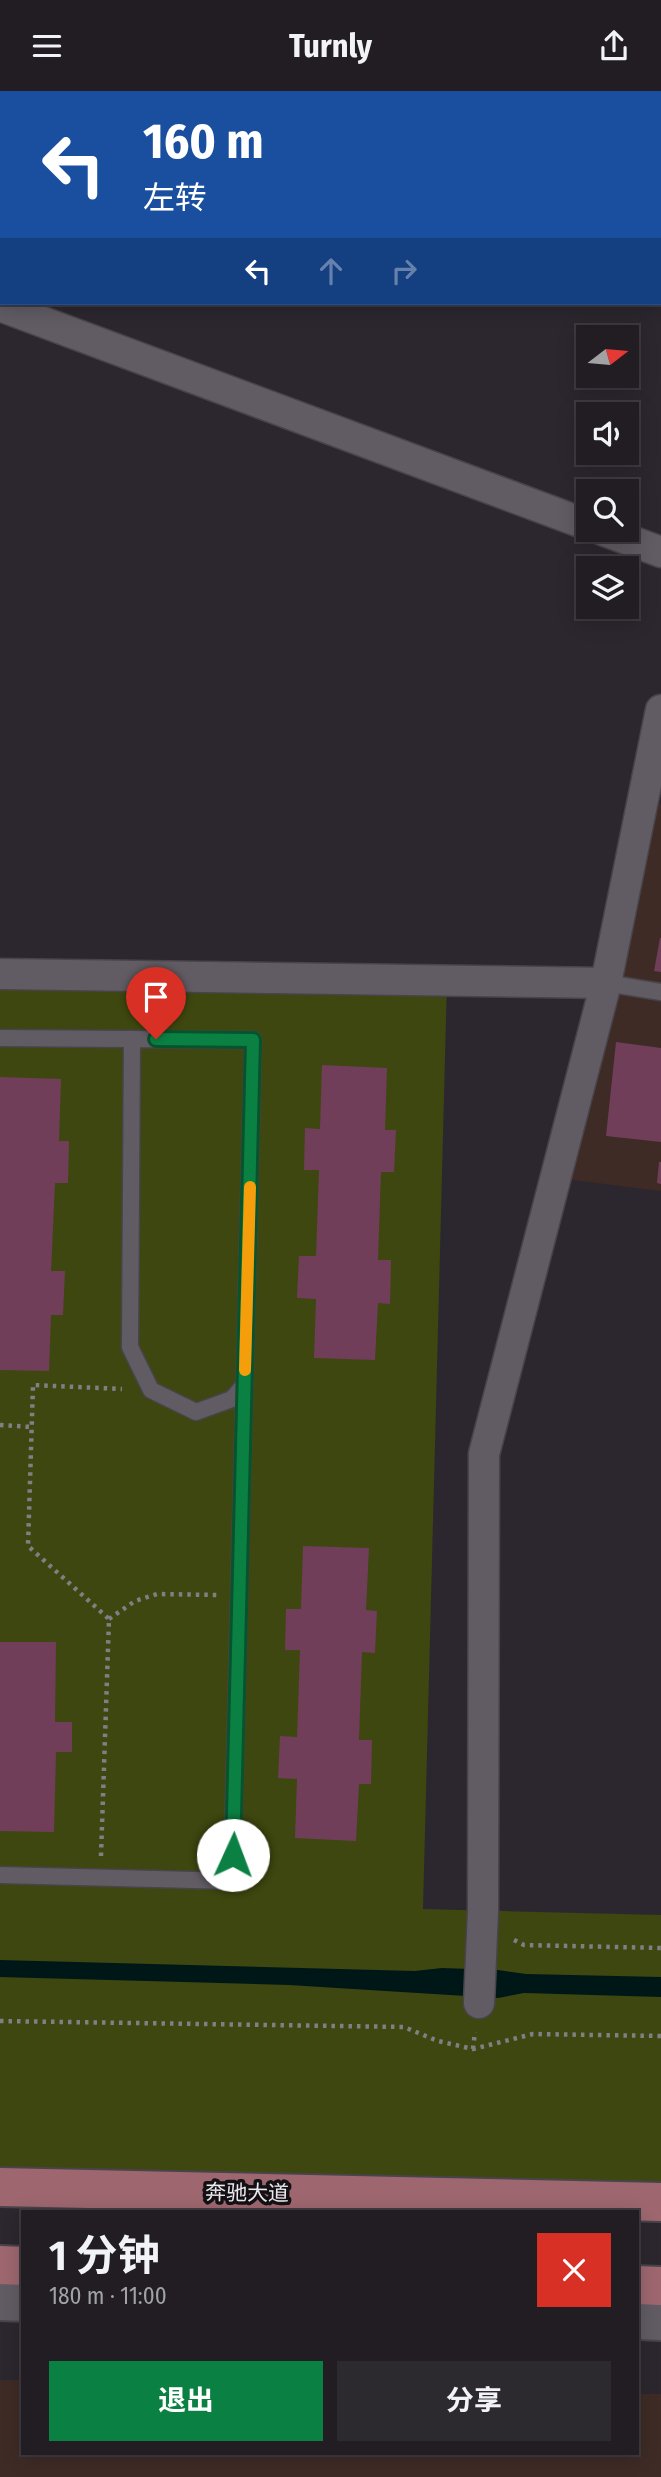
<!DOCTYPE html>
<html lang="zh">
<meta charset="utf-8">
<style>
body{margin:0;font-family:"Fira Sans Condensed","Noto Sans SC",sans-serif;background:#2d2a2f;color:#f1f3f6;height:100vh;display:flex;flex-direction:column;font-size:26px;white-space:nowrap}
*{box-sizing:border-box;margin:0}
p{font-size:23px;color:#a2a2a5}
.icon{flex:none;width:38px;height:38px;fill:none;stroke:currentColor;stroke-width:2;stroke-linecap:round;stroke-linejoin:round}
.map{position:relative;flex:1;overflow:hidden}
.details{position:absolute;left:21px;top:2119px;width:618px;height:245px;display:flex;flex-direction:column;background:#211d22;border-radius:0px;box-shadow:0 4px 18px #0003,0 0 0 2px #3e3b40}
.details>*{flex:none}
.top-card{position:absolute;left:0px;top:0px;width:662px;height:214px;box-shadow:0 4px 18px #0003,0 0 0 2px #3e3b40;background:#1a4fa0;color:#fff;overflow:hidden}
.needle{width:46px;rotate:74deg}
.controls{position:absolute;left:576px;top:234px;display:grid;gap:14px}
.controls a{display:grid;place-items:center;width:63px;height:63px;border-radius:0px;background:#211d22;box-shadow:0 4px 18px #0003,0 0 0 2px #3e3b40;font-size:35px}
.pin{position:absolute;display:grid;place-items:center;width:60px;height:60px;color:#fff;margin:-72px -30px;border-radius:50% 50% 50% 0;rotate:-45deg;box-shadow:0 0 7px #0007}
.pin .icon{rotate:45deg}
.me{position:absolute;width:77px;margin:-38px;rotate:2deg;stroke-linejoin:round;filter:drop-shadow(0 0 5px #0008)}
.turn{display:flex;align-items:center;gap:24px;height:147px;padding:0 28px;font-size:32px}
.turn .icon{width:91px;height:91px;stroke-width:2.5}
.turn b{display:block;font-size:49px;line-height:60px}
.lanes{display:flex;align-items:center;height:66px;padding:0 28px;background:#0003;justify-content:center;gap:35px;direction:ltr}
.lanes .off{opacity:.35}
.round{display:grid;place-items:center;flex:none;width:74px;height:74px;border-radius:0px;background:#2d2a2f}
.overview{display:flex;align-items:center;justify-content:space-between;height:119px;padding:0 28px}
h1{font-size:42px;font-weight:700;line-height:52px}
.cta{display:flex;gap:14px;margin-top:auto;padding:14px 28px}
.cta a{flex:1;height:80px;border-radius:0px;background:#0b8043;color:#fff;font-size:28px;font-weight:700;line-height:80px;text-align:center}
.cta a+a{background:#2d2a2f;color:#f1f3f6}
header{display:flex;justify-content:space-between;align-items:center;height:91px;padding:0 28px;background:#211d22;font-size:32px;font-weight:700}
.map>svg:first-child{display:block}
</style>
<header><svg class="icon" aria-label="menu" viewBox="0 0 24 24"><path d="M4 6h16M4 12h16M4 18h16"/></svg>Turnly<svg class="icon" aria-label="share" viewBox="0 0 24 24"><path d="M12 15V3M7 8l5-5 5 5M5 13v7h14v-7"/></svg></header>
<div class="map">
<svg width="661" height="2386" viewBox="0 0 661 2386">
<rect width="100%" height="100%" fill="#2c272e"/>
<!-- industrial -->
<path fill="#3e2b26" d="M 643,710 L 661,713 L 661,1100 L 556,1087 Z
M 0,2289 L 23,2289 L 23,2362 L 637,2362 L 637,2303 L 661,2303 L 661,2386 L 0,2386 Z"/>
<!-- green -->
<path fill="#3e470f" d="M 0,883 L 447,889 L 423,1818 L 661,1824 L 661,2111 L 0,2096 Z"/>
<!-- water -->
<path fill="#001717" d="M 0,1869 L 415,1880 L 442,1877 L 498,1879 L 526,1883 L 661,1886 L 661,1906 L 524,1902 L 498,1907 L 289,1894 L 0,1886 Z"/>
<!-- building -->
<path fill="#713e59" d="M 660,847 L 661,847 L 661,881 L 654,880 Z
M 616,951 L 661,957 L 661,1051 L 606,1045 Z
M 322,974 L 387,977 L 385,1039 L 396,1039 L 394,1081 L 381,1081 L 378,1169 L 391,1169 L 390,1213 L 378,1212 L 375,1269 L 314,1267 L 316,1208 L 297,1207 L 299,1165 L 316,1165 L 319,1079 L 304,1079 L 305,1037 L 320,1038 Z
M 0,986 L 61,988 L 59,1050 L 69,1050 L 68,1092 L 55,1092 L 51,1180 L 65,1180 L 63,1224 L 51,1224 L 49,1280 L 0,1279 Z
M 659,1071 L 661,1071 L 661,1093 L 657,1092 Z
M 303,1455 L 369,1457 L 366,1519 L 377,1520 L 375,1562 L 362,1561 L 359,1649 L 372,1649 L 371,1693 L 359,1693 L 356,1750 L 295,1747 L 297,1688 L 278,1687 L 280,1645 L 297,1646 L 300,1559 L 285,1559 L 286,1518 L 301,1518 Z
M 0,1551 L 56,1551 L 55,1631 L 72,1631 L 72,1661 L 56,1661 L 54,1741 L 0,1740 Z"/>
<g fill="none" stroke-linecap="round" stroke-linejoin="round">
<!-- service casing -->
<g stroke="#48444a" stroke-width="19">
<path id="service" d="M 606,892 L 661,901
M 0,947 L 253,949 L 232,1790 L 0,1784
M 132,948 L 130,1256 L 151,1299 L 196,1321 L 232,1308 L 245,1293"/>
</g>
<!-- minor casing -->
<g stroke="#48444a" stroke-width="33">
<path id="minor" d="M 0,215 L 588,434
M 602,439 L 661,461
M 0,883 L 606,892 L 484,1363 L 483,1820 L 479,1912
M 606,892 L 661,619"/>
</g>
<!-- tertiary casing -->
<g stroke="#48444a" stroke-width="42">
<path id="tertiary" d="M 0,2210 L 23,2211
M 637,2229 L 661,2230"/>
</g>
<!-- primary casing -->
<g stroke="#48444a" stroke-width="42">
<path id="primary" d="M 0,2096 L 661,2111
M 0,2174 L 23,2175
M 637,2194 L 661,2195"/>
</g>
<!-- path -->
<path stroke="#827e84" stroke-width="4.5" stroke-dasharray="3.5 5" stroke-linecap="butt" d="M 0,1334 L 31,1336
M 109,1528 L 135,1510 L 157,1503 L 217,1504
M 101,1765 L 109,1528 L 28,1455 L 33,1294 L 122,1298
M 514,1849 L 524,1854 L 661,1857
M 0,1930 L 404,1936 L 438,1950 L 473,1958 L 533,1943 L 661,1945
M 473,1958 L 475,1941"/>
<!-- service -->
<use href="#service" stroke="#615c63" stroke-width="16"/>
<!-- minor -->
<use href="#minor" stroke="#615c63" stroke-width="30"/>
<!-- tertiary -->
<use href="#tertiary" stroke="#615c63" stroke-width="38"/>
<!-- primary -->
<use href="#primary" stroke="#9e6770" stroke-width="38"/>
</g>
<g fill="none" stroke-linecap="round" stroke-linejoin="round">
<!-- route casing -->
<g stroke="#07532c" stroke-width="18">
<path id="route" d="M 156,948 L 253,949 L 233,1764"/>
</g>
<!-- route -->
<use href="#route" stroke="#0b8043" stroke-width="12"/>
<!-- slow -->
<path stroke="#f59e0b" stroke-width="12" d="M 245,1279 L 250,1096"/>
</g>
<g text-anchor="middle" stroke-width="7" stroke-linejoin="round" paint-order="stroke">
<!-- street labels -->
<g font-size="21" fill="#edeaef" stroke="#131114">
<text transform="translate(247 2102) rotate(1)" y="7">奔驰大道</text>
</g>
</g>
</svg>
<div class="controls">
<a><svg class="needle" viewBox="-14 -14 28 28"><path d="M0-13l5 13h-10z" fill="#e53935"/><path d="M0 13l5-13h-10z" fill="#a2a2a5"/></svg></a>
<a><svg class="icon" aria-label="sound" viewBox="0 0 24 24"><path d="M4 9h4l5-4v14l-5-4H4zM17 9q2 3 0 6"/></svg></a>
<a><svg class="icon" aria-label="search" viewBox="0 0 24 24"><circle cx="10" cy="10" r="6"/><path d="M15 15l6 6"/></svg></a>
<a><svg class="icon" aria-label="layers" viewBox="0 0 24 24"><path d="M12 4l9 5-9 5-9-5zM3 14l9 5 9-5"/></svg></a>
</div>
<div class="pin" style="left:156px;top:948px;background:#d93025"><svg class="icon" aria-label="arrive" viewBox="0 0 24 24"><path d="M6 21V4h12l-3 4 3 4H6"/></svg></div>
<svg class="me" style="left:233px;top:1764px" viewBox="-20 -20 40 40"><circle r="19" fill="#fff"/><path d="M0-13L10 11 0 6-10 11z" fill="#0b8043"/></svg>
<div class="top-card">
<div class="turn"><svg class="icon" aria-label="left" viewBox="0 0 24 24"><path d="M17 20v-9H6M10 6l-5 5 5 5"/></svg><div><b>160 m</b>左转</div></div>
<div class="lanes"><svg class="icon" aria-label="left" viewBox="0 0 24 24"><path d="M17 20v-9H6M10 6l-5 5 5 5"/></svg><svg class="icon off" aria-label="ahead" viewBox="0 0 24 24"><path d="M12 20V5M6 11l6-6 6 6"/></svg><svg class="icon off" aria-label="right" viewBox="0 0 24 24"><path d="M7 20v-9h11M14 6l5 5-5 5"/></svg></div>
</div>
<section class="details">
<div class="overview"><div><h1>1 分钟</h1><p>180 m · 11:00</p></div><a class="round" style="background:#d93025;color:#fff"><svg class="icon" aria-label="close" viewBox="0 0 24 24"><path d="M6 6l12 12M18 6L6 18"/></svg></a></div>
<div class="cta"><a>退出</a><a>分享</a></div>
</section>
</div>
